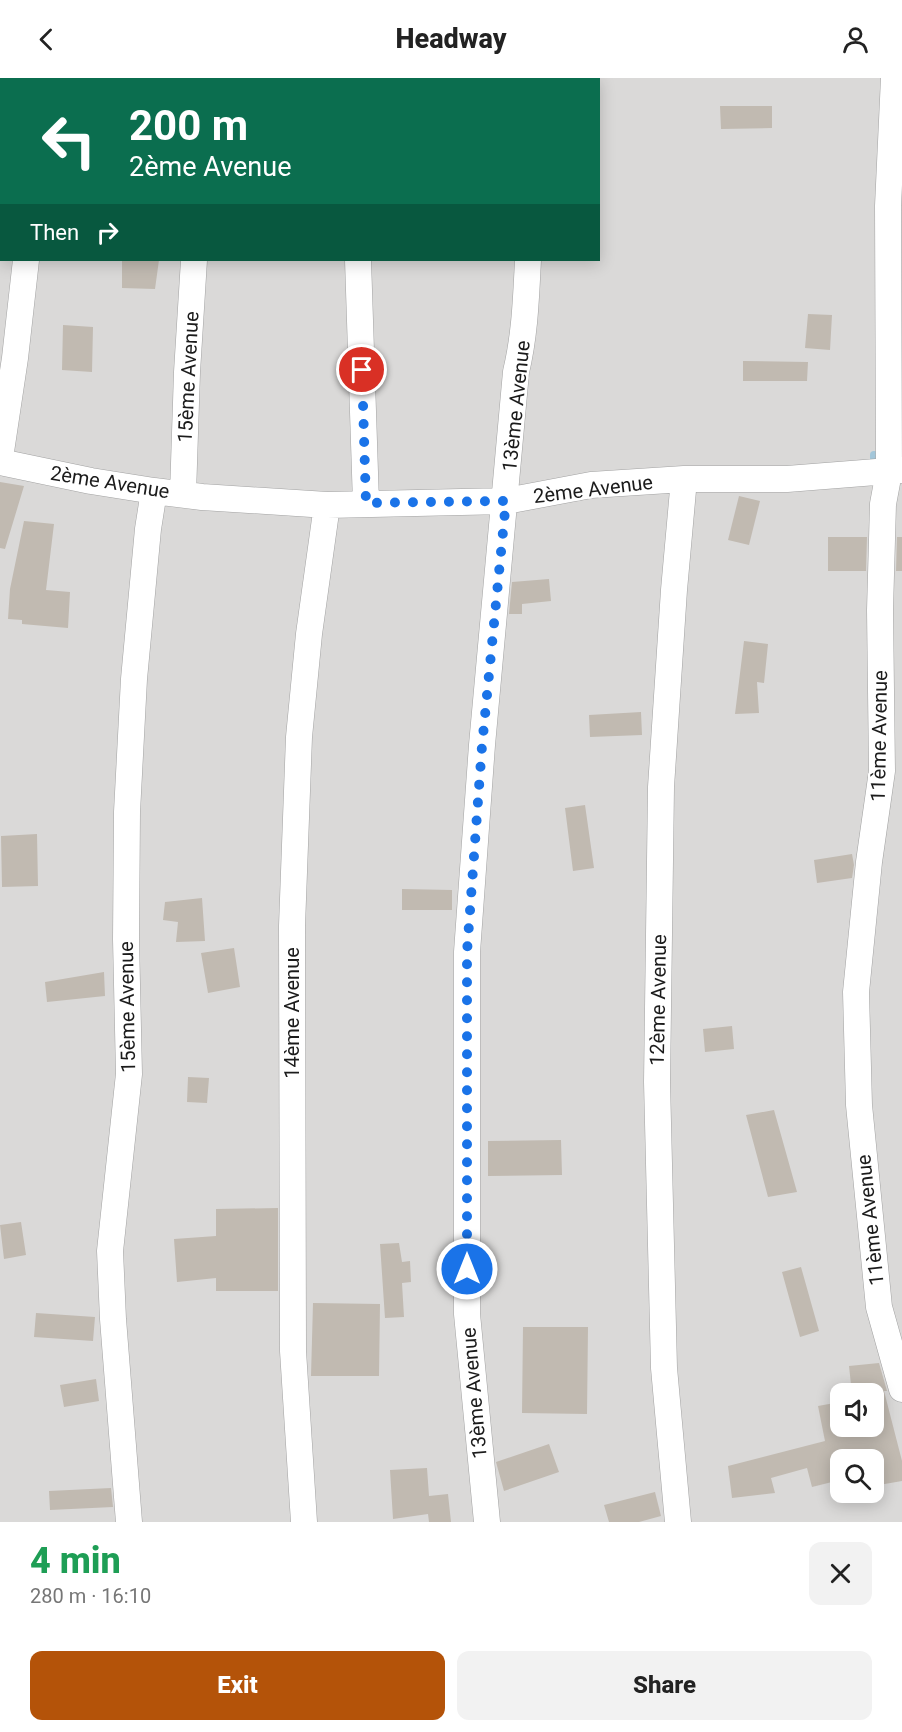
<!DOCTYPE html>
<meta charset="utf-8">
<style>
body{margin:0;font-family:Roboto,sans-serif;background:#f2f2f2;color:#222;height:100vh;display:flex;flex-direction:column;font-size:22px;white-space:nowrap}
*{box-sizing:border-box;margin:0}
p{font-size:20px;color:#767676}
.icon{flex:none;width:33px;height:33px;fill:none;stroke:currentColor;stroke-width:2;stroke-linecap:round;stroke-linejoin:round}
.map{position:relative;height:1444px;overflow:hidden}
.side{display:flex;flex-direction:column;background:#fff;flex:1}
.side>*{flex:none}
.banner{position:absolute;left:0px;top:0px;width:600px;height:183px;box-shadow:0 3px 15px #0003;background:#0b6e4f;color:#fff;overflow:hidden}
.fabs{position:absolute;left:830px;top:1305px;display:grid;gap:12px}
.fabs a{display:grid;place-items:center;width:54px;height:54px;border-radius:12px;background:#fff;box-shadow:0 3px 15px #0003;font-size:30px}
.pin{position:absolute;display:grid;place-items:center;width:51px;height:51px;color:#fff;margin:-26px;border:3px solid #fff;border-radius:50%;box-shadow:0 2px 6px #0007}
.me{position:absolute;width:66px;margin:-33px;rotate:0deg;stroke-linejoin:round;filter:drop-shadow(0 0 4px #0008)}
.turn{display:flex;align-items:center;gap:21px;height:126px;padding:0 30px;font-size:27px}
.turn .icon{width:78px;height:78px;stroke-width:2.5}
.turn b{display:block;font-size:42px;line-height:51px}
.then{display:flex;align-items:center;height:57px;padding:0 30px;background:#0003;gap:12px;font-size:22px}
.round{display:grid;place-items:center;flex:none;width:63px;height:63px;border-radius:12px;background:#f2f2f2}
.overview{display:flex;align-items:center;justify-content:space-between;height:102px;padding:0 30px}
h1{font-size:36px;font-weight:800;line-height:45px;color:#1e9e55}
.action{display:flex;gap:12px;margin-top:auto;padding:12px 30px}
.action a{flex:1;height:69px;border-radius:12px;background:#b45309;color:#fff;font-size:24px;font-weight:800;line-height:69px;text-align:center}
.action a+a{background:#f2f2f2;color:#222}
header{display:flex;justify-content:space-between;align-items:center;height:78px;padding:0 30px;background:#fff;font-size:27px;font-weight:800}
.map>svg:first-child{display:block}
</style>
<header><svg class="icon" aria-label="back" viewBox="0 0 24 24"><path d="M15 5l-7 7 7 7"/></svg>Headway<svg class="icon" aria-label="person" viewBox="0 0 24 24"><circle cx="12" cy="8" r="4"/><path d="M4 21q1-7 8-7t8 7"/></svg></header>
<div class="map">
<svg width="902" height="1444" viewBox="0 0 902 1444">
<rect width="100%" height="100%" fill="#edeae1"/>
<!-- residential -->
<path fill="#dad9d8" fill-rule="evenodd" d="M 0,0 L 902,0 L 902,1444 L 0,1444 ZM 2,2 L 598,2 L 598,182 L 2,182 ZM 840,1316 L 873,1316 L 873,1348 L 840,1348 ZM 840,1382 L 873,1382 L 873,1414 L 840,1414 Z"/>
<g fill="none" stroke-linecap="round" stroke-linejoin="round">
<!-- stream -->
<path stroke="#a3c6d9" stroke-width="8" d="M 874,391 L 874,377"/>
</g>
<!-- building -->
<path fill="#c1bab1" d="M 720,28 L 772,28 L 772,50 L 721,51 Z
M 122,182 L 159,182 L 155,211 L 122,210 Z
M 808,236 L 832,237 L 830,272 L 805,270 Z
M 63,247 L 93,249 L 92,294 L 62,292 Z
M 743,283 L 808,284 L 807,303 L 743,303 Z
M 0,404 L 24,408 L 5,471 L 0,470 Z
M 739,418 L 760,423 L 749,467 L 728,462 Z
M 24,443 L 54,446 L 46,512 L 70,514 L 68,550 L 22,546 L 22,542 L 8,541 L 10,511 Z
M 828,459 L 867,459 L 866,493 L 828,493 Z
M 897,459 L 902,459 L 902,493 L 896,493 Z
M 549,501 L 551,523 L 522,526 L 522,536 L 509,536 L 512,504 Z
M 744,563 L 768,566 L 764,605 L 757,604 L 759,635 L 735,636 Z
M 641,634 L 642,657 L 590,659 L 589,637 Z
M 585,727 L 594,790 L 573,793 L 565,730 Z
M 37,756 L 38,808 L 2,809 L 1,758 Z
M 852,776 L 854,787 L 852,800 L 817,805 L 814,782 Z
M 402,811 L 452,812 L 452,832 L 402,832 Z
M 202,820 L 205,863 L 176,864 L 178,844 L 163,842 L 165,824 Z
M 234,870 L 240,909 L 208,915 L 201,875 Z
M 104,894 L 105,918 L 47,924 L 45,904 Z
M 732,948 L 734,971 L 705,974 L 703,951 Z
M 188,999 L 209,1000 L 207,1025 L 187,1024 Z
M 774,1032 L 797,1114 L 768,1119 L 746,1037 Z
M 561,1062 L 562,1097 L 488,1098 L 488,1063 Z
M 278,1130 L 278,1213 L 216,1213 L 216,1200 L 177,1204 L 174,1161 L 216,1158 L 216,1131 Z
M 21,1144 L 26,1177 L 4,1181 L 0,1147 Z
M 399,1165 L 402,1184 L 410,1183 L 411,1204 L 402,1205 L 404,1239 L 385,1240 L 380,1166 Z
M 801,1189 L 819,1253 L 800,1259 L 782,1194 Z
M 313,1225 L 380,1226 L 379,1298 L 311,1298 Z
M 36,1235 L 95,1239 L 93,1263 L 34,1259 Z
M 523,1249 L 588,1249 L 587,1336 L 522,1335 Z
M 879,1285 L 887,1313 L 884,1313 L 902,1383 L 902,1403 L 873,1408 L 873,1382 L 840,1382 L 840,1404 L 840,1402 L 812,1409 L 807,1390 L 771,1400 L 775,1415 L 732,1420 L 728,1388 L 825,1363 L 818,1328 L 840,1324 L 840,1348 L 873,1348 L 873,1316 L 852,1316 L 849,1288 Z
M 96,1301 L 99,1323 L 64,1329 L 60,1307 Z
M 549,1366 L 559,1394 L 504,1413 L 496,1384 Z
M 427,1390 L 429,1418 L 448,1416 L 451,1444 L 429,1444 L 428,1436 L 393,1441 L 390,1392 Z
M 111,1410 L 113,1429 L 50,1432 L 49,1413 Z
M 655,1414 L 661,1438 L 639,1444 L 609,1444 L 604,1427 Z"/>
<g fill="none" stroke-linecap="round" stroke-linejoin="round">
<!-- street casing -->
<g stroke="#a2a2a2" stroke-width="27">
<path id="street" d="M 353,0 L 353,2
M 894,0 L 888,128 L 889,394 L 883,426 L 880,532 L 882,693 L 869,784 L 856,914 L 859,1027 L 879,1229 L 902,1311
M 33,2 L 33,0
M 203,2 L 204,0
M 536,2 L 537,0
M 358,182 L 366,425
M 0,380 L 15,280 L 26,182
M 0,384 L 91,403 L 154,413 L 202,419 L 327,427 L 506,423 L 591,407 L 684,401 L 787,401 L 902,392
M 183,416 L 187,294 L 194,182
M 129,1444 L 113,1241 L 110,1173 L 129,996 L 126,861 L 127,734 L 134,601 L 148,451 L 154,413
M 304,1444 L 293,1273 L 292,848 L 299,659 L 309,556 L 327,427
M 487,1444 L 467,1236 L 467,874 L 482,667 L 516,294 C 525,256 526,220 528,182
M 678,1444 L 664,1290 L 657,1004 L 661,709 L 674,512 L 684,401"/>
</g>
<!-- street -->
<use href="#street" stroke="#fff" stroke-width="26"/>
</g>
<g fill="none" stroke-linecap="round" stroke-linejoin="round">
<!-- route -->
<path stroke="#1a73e8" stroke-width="10" stroke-dasharray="0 18" d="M 362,292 L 366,425 L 506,423 L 482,668 L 467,874 L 467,1191"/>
</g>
<g text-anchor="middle" stroke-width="4.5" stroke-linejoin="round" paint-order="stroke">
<!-- street labels -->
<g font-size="20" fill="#1b1b1b" stroke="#fff">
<text transform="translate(188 299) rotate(-87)" y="7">15ème Avenue</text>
<text transform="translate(516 328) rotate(-84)" y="7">13ème Avenue</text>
<text transform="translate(110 404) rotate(9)" y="7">2ème Avenue</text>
<text transform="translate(593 411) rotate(-7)" y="7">2ème Avenue</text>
<text transform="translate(879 658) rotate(-89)" y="7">11ème Avenue</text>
<text transform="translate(658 922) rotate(-89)" y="7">12ème Avenue</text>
<text transform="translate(127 929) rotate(-91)" y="7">15ème Avenue</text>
<text transform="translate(292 935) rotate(-90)" y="7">14ème Avenue</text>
<text transform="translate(870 1142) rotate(-96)" y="7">11ème Avenue</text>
<text transform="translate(474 1315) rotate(-95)" y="7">13ème Avenue</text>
</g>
</g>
</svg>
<div class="fabs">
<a><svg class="icon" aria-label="sound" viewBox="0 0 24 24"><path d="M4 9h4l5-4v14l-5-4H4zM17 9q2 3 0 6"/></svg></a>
<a><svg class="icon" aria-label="search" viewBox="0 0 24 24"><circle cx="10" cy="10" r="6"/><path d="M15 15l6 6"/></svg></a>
</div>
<div class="pin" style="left:362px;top:292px;background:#d93025"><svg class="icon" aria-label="arrive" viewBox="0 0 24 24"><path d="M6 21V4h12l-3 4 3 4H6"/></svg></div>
<svg class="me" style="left:467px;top:1191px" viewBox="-20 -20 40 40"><circle r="17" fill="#1a73e8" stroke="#fff" stroke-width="3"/><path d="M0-11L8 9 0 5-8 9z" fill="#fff"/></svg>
<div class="banner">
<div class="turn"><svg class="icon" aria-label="left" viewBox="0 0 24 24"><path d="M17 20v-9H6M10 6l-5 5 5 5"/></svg><div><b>200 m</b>2ème Avenue</div></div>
<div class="then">Then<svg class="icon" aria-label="right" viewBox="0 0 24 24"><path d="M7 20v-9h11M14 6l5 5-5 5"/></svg></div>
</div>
</div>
<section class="side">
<div class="overview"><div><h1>4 min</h1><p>280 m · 16:10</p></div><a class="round"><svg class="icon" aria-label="close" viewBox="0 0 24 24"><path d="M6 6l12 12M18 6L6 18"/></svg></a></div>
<div class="action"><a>Exit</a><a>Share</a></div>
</section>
